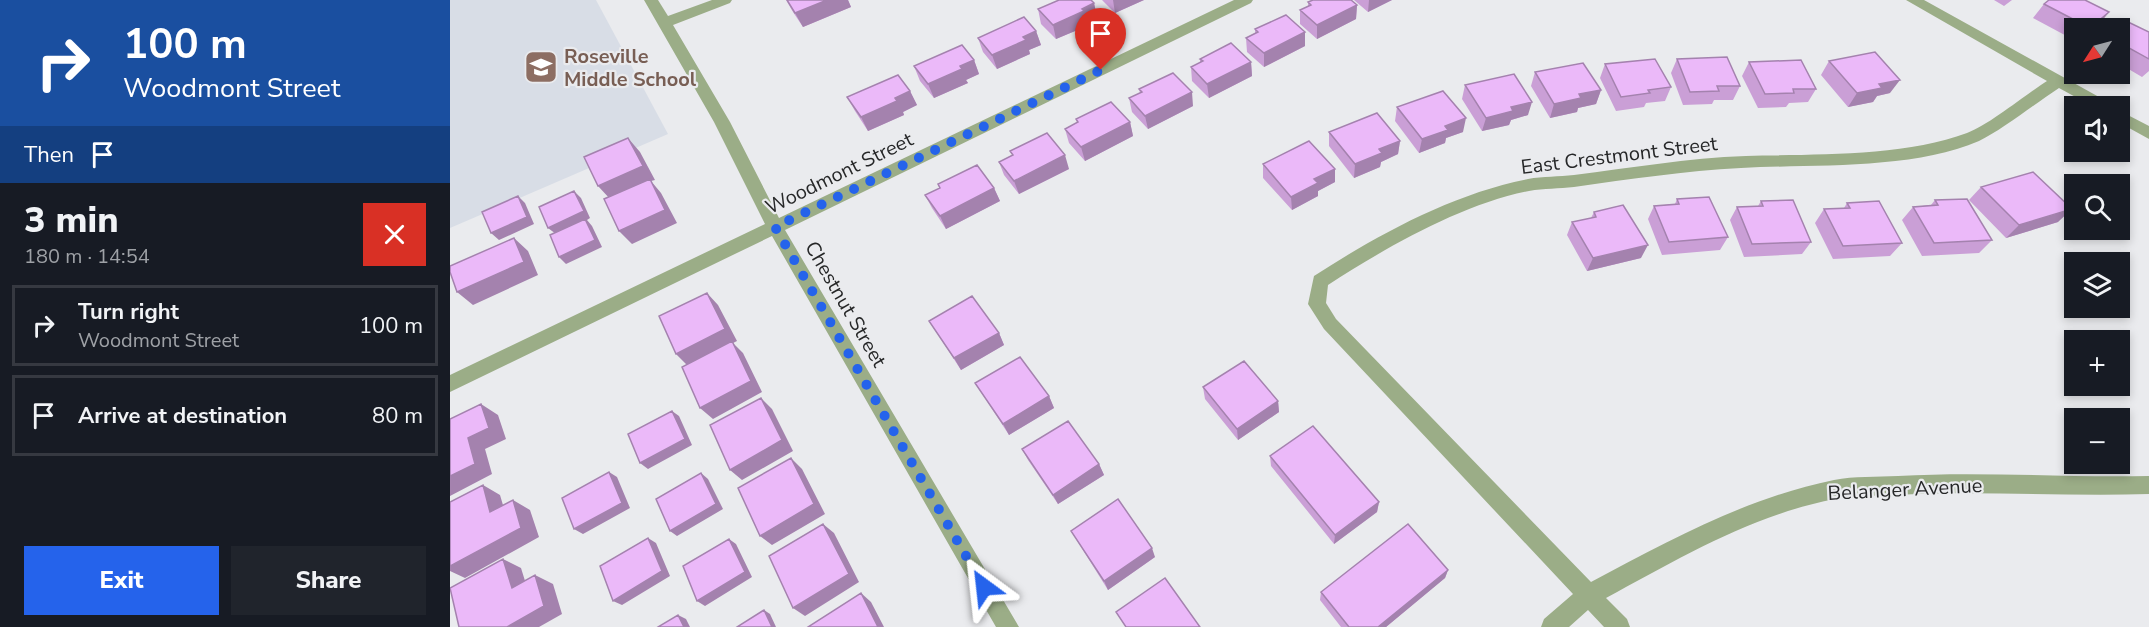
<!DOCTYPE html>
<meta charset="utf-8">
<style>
body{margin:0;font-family:"Nunito Sans",sans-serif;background:#20242c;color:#f1f3f6;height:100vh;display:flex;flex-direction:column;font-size:22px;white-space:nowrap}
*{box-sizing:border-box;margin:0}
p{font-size:20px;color:#9ea1a6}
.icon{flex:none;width:33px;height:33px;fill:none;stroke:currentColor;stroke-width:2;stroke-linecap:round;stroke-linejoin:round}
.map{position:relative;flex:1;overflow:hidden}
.drawer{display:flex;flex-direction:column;background:#171b24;width:450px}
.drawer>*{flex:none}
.hud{background:#1a4fa0;color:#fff;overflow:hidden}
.needle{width:39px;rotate:234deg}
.controls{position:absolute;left:1614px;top:18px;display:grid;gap:12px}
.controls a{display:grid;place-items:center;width:66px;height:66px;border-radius:0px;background:#171b24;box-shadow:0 3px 9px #0003;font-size:30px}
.pin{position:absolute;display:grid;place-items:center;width:51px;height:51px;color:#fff;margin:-62px -26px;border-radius:50% 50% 50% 0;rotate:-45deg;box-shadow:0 0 6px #0007}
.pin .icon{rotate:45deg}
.me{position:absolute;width:66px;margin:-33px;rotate:330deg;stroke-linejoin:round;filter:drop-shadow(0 0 4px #0008)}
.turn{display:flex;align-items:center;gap:21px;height:126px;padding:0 24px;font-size:27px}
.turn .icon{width:78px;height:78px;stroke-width:2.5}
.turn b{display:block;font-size:42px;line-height:51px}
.then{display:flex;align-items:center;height:57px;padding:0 24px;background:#0003;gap:12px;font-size:22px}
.round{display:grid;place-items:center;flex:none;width:63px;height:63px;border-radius:0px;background:#20242c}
.headline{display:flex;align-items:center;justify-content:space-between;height:102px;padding:0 24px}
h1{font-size:36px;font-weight:800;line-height:45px}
.button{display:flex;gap:12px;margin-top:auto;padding:12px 24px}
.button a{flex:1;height:69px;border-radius:0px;background:#2563eb;color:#fff;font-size:24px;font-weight:800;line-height:69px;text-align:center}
.button a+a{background:#20242c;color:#f1f3f6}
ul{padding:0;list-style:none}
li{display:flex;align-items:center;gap:18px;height:81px;margin:0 12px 9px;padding:0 12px;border:3px solid #363941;border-radius:0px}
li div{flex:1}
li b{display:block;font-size:22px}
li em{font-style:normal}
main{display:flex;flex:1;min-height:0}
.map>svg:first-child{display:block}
</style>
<main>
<section class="drawer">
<div class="hud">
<div class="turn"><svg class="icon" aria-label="right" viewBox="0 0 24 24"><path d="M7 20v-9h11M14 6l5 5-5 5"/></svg><div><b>100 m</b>Woodmont Street</div></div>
<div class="then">Then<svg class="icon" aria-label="arrive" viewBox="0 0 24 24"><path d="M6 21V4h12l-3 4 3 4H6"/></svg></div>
</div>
<div class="headline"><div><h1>3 min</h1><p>180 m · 14:54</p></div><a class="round" style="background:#d93025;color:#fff"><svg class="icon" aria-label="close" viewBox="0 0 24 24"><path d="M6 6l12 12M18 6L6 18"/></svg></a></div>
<ul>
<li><svg class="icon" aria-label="right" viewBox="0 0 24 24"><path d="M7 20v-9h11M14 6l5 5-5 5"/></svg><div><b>Turn right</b><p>Woodmont Street</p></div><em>100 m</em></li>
<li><svg class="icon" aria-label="arrive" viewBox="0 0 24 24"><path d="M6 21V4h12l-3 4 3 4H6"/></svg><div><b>Arrive at destination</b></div><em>80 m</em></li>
</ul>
<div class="button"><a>Exit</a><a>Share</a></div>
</section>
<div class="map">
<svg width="1699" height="627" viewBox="0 0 1699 627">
<rect width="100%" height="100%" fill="#eaebee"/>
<!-- built -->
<path fill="#d8dde6" d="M 0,0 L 146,0 L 218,134 L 0,228 Z"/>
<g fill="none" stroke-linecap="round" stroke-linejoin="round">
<!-- street -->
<path fill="#9bad87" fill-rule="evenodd" d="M 194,0 L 208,0 L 218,16 L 262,0 L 282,0 L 280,3 L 223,25 L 280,122 L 329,218 L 784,0 L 803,0 L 801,3 L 335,230 L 569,627 L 546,627 L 322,236 L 0,392 L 0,375 L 315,224 L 264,122 Z
M 1456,0 L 1474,0 L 1658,102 L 1661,106 L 1642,106 L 1609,88 C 1586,103 1552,130 1529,141 C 1462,170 1364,164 1291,168 C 1235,171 1180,179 1124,187 C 1109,189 1094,188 1079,191 C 1012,204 935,248 878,285 L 876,303 L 886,319 L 1141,582 C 1220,540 1296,498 1384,480 C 1404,476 1427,477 1448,476 C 1532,471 1615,478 1699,476 L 1699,494 C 1614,497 1529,490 1444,495 C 1425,496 1404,495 1385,499 C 1302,515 1230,558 1156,598 L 1177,619 L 1180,627 L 1154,627 L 1138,610 L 1119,627 L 1091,627 L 1094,619 L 1123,594 L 874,329 L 858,304 L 864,276 C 929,234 1002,194 1078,179 C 1093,176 1109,177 1124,175 C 1181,168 1237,158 1296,156 C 1363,154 1453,157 1517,133 C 1539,125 1575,95 1597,81 Z
M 1670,111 L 1699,126 L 1699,139 L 1670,123 Z"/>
</g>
<!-- wall -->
<path fill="#ca9fd6" d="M 336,0 L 398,0 L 401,7 L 353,27 L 343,12 Z
M 652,0 L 694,0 L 665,13 Z
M 904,0 L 942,0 L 918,12 Z
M 1544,0 L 1562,0 L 1554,6 Z
M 858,2 L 907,5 L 906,19 L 867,39 L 850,24 L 850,10 L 858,6 Z
M 644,3 L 647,17 L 636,22 L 637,26 L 606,39 L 591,24 L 588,9 Z
M 1594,4 L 1659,12 L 1645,28 L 1624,28 L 1624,40 L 1583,18 Z
M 1670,28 L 1699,32 L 1699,71 L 1692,77 L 1670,64 Z
M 805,29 L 855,46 L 814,67 L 797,52 L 796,38 L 805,33 Z
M 586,31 L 591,45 L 579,50 L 580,54 L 547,69 L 533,52 L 528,38 Z
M 750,59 L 801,62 L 802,76 L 759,98 L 742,81 L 741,67 L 750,63 Z
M 1227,59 L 1290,86 L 1283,100 L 1264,100 L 1262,104 L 1233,105 L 1221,73 Z
M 524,60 L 529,74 L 516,80 L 518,83 L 484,98 L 470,81 L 464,66 Z
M 1379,61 L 1440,93 L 1427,96 L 1423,102 L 1398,107 L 1371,75 Z
M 1299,62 L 1366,89 L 1358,102 L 1339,103 L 1336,107 L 1308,108 L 1292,76 Z
M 1155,64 L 1221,87 L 1215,101 L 1196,103 L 1194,107 L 1166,111 L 1150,78 Z
M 1085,72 L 1151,90 L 1146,104 L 1128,108 L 1127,112 L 1100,118 L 1081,86 Z
M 1015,85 L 1078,115 L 1061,120 L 1059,125 L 1032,131 L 1012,99 Z
M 689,89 L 743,106 L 698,129 L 682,112 L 679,98 L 690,93 Z
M 460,91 L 467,105 L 453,112 L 454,115 L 418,131 L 405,111 L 397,97 Z
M 947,107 L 1013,132 L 996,138 L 995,143 L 969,153 L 945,121 Z
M 626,119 L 680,122 L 683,136 L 635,161 L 619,143 L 615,129 L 627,123 Z
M 879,132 L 950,141 L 948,154 L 931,162 L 930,167 L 904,178 L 879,146 Z
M 560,151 L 619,169 L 569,194 L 554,175 L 549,162 L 562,155 Z
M 813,164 L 885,182 L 868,191 L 868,196 L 842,210 L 813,178 Z
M 488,184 L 544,188 L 550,201 L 496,229 L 482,208 L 475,195 L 490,188 Z
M 1531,187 L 1608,222 L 1556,238 L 1519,200 Z
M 1227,199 L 1278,237 L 1270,250 L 1212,255 L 1198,219 L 1204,206 L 1225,204 Z
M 1485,200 L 1542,240 L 1529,253 L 1472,256 L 1452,220 L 1463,207 L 1481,205 Z
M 1311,201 L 1361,242 L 1352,254 L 1294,257 L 1280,220 L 1287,207 L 1308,206 Z
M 1397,203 L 1452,243 L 1440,256 L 1383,259 L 1365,223 L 1374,209 L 1394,208 Z
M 1144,212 L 1191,258 L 1137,271 L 1117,235 L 1122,222 L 1141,218 Z
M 479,321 L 549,333 L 554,345 L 511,370 Z
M 525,383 L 599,396 L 604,408 L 559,435 Z
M 753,387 L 828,401 L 829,412 L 788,440 L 755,399 Z
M 572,449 L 649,464 L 654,475 L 608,504 L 578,460 Z
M 820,456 L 929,502 L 927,512 L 884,544 L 821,466 Z
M 621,531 L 705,557 L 658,590 Z
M 998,570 L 995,578 L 936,627 L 891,627 L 870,600 L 871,592 Z"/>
<!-- shaded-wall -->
<path fill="#a482ae" d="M 377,0 L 398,0 L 401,7 L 353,27 L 345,13 Z
M 663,0 L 694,0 L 665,13 Z
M 919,0 L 942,0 L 918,12 Z
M 644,3 L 647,17 L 636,22 L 637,26 L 606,39 L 603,25 L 632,9 Z
M 907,5 L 906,19 L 867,39 L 867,25 Z
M 1659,12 L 1647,27 L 1645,28 L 1640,28 Z
M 586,31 L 591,45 L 579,50 L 580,54 L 547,69 L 542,55 L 573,37 Z
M 855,32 L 855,46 L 814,67 L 814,53 Z
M 524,60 L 529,74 L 516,80 L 518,83 L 484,98 L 478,84 L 510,66 Z
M 801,62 L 802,76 L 759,98 L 757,84 Z
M 1450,80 L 1440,93 L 1427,96 L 1423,102 L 1398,107 L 1407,93 L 1429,84 Z
M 1151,90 L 1146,104 L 1128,108 L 1127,112 L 1100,118 L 1104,104 L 1129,94 Z
M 460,91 L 467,105 L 453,112 L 454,115 L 418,131 L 411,117 L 445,98 Z
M 742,92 L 743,106 L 698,129 L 695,116 Z
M 1082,102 L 1078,115 L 1061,120 L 1059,125 L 1032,131 L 1036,118 L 1061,107 Z
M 1016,118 L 1013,132 L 996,138 L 995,143 L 969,153 L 972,139 L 995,126 Z
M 680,122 L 683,136 L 635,161 L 631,147 Z
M 178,138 L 190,152 L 205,180 L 201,181 L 211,193 L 227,223 L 182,244 L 169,231 L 161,200 L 148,186 Z
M 950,141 L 948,154 L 931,162 L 930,167 L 904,178 L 905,164 L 929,149 Z
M 615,155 L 619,169 L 569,194 L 564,181 Z
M 885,169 L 885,182 L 868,191 L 868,196 L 842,210 L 841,197 L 864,179 Z
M 544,188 L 550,201 L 496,229 L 490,216 Z
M 124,191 L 131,198 L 140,218 L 137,220 L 142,226 L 152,247 L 116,264 L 109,257 L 106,234 L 98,228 Z
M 68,196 L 75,203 L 84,224 L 49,240 L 41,233 Z
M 1622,209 L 1608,222 L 1556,238 L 1569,225 Z
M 64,238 L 78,251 L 88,275 L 23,305 L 7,292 Z
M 1198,245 L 1191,258 L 1137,271 L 1143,258 Z
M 257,293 L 268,305 L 287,341 L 283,343 L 293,353 L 312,392 L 263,419 L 250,408 L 238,366 L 226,354 Z
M 549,333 L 554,345 L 511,370 L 504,358 Z
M 599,396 L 604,408 L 559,435 L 553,424 Z
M 311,398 L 322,409 L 343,451 L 292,480 L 280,470 Z
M 828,401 L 829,412 L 788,440 L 787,429 Z
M 31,404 L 48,415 L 56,439 L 35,449 L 42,474 L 0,496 L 0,476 L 18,438 Z
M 222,411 L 229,416 L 242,445 L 198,469 L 190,463 Z
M 341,458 L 352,469 L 375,514 L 322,545 L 310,536 Z
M 649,464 L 654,475 L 608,504 L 603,495 Z
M 159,472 L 167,477 L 180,508 L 133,534 L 124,529 Z
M 251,473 L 258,479 L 273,509 L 227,536 L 220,531 Z
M 33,485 L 50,495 L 58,522 L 40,512 Z
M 63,500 L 80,510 L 89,537 L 15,578 L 0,571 L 0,566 Z
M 929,502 L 927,512 L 884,544 L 885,535 Z
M 373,524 L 384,533 L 409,582 L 355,616 L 343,608 Z
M 198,538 L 206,543 L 220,576 L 172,605 L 163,601 Z
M 279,539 L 286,544 L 302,577 L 255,606 L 247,601 Z
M 702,548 L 705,557 L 658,590 L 654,581 Z
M 53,559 L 71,568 L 80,597 L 62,588 Z
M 998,570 L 995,578 L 936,627 L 928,627 Z
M 85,575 L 103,584 L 112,614 L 89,627 L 57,627 Z
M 411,593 L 421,602 L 434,627 L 428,627 Z
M 314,610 L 320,614 L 326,627 L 322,627 Z
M 228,615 L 236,619 L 240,627 L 234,627 Z"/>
<!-- building -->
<path fill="#ebb9f9" stroke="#a482ae" stroke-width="1.5" d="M 337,0 L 377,0 L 345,13 Z
M 609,0 L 641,0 L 644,3 L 632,9 L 634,11 L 603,25 L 588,9 Z
M 863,0 L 901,0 L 907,5 L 867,25 L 850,10 L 861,5 L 858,2 Z
M 1599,0 L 1635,0 L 1659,12 L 1640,28 L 1594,4 Z
M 836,15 L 855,32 L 814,53 L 796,38 L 808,32 L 805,29 Z
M 574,17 L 586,31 L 573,37 L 576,40 L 542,55 L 528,38 Z
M 1676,21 L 1699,32 L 1699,59 L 1670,43 L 1670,28 L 1667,28 Z
M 781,43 L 801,62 L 757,84 L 741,67 L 753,61 L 750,59 Z
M 512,45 L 524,60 L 510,66 L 512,69 L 478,84 L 464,66 Z
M 1425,52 L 1450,80 L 1429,84 L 1432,88 L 1407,93 L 1379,61 Z
M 1277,57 L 1290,86 L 1267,86 L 1269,91 L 1240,92 L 1227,59 Z
M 1205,59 L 1221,87 L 1198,90 L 1200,93 L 1171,97 L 1155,64 Z
M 1351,60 L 1366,89 L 1343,89 L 1344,93 L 1315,94 L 1299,62 Z
M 1133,63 L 1151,90 L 1129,94 L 1131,98 L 1104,104 L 1085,72 Z
M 723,73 L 742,92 L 695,116 L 679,98 L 692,92 L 689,89 Z
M 1064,74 L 1082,102 L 1061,107 L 1063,111 L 1036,118 L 1015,85 Z
M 448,75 L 460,91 L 445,98 L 447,101 L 411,117 L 397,97 Z
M 993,91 L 1016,118 L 995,126 L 998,130 L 972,139 L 947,107 Z
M 661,102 L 680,122 L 631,147 L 615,129 L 628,122 L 626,119 Z
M 927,113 L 950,141 L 929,149 L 932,153 L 905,164 L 879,132 Z
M 597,133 L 615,155 L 564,181 L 549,162 L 563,155 L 560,151 Z
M 178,138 L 193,166 L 148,186 L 134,157 Z
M 859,141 L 885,169 L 864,179 L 868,183 L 841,197 L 813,164 Z
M 527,165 L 544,188 L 490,216 L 475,195 L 490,188 L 488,184 Z
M 1583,172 L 1622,209 L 1569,225 L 1531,187 Z
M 200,179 L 215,210 L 169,231 L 154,199 Z
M 124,191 L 134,211 L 98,228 L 89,207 Z
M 68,196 L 77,217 L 41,233 L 32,212 Z
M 1259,197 L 1278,237 L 1219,242 L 1204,206 L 1229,204 L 1227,199 Z
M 1517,199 L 1542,240 L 1484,243 L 1463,207 L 1488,205 L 1485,200 Z
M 1343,200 L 1361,242 L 1302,244 L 1287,207 L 1313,206 L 1311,201 Z
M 1429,201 L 1452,243 L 1393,246 L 1374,209 L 1400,208 L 1397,203 Z
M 1173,205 L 1198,245 L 1143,258 L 1122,222 L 1146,217 L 1144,212 Z
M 135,219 L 145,240 L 109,257 L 100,235 Z
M 64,238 L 74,262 L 7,292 L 0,272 L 0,266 Z
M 257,293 L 275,329 L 226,354 L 209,316 Z
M 522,296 L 549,333 L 504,358 L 479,321 Z
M 282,341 L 301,381 L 250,408 L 232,367 Z
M 570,357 L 599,396 L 553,424 L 525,383 Z
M 794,361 L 828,401 L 787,429 L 753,387 Z
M 311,398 L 332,440 L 280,470 L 260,425 Z
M 31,404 L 39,428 L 18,438 L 25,464 L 0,476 L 0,419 Z
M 222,411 L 235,439 L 190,463 L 178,434 Z
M 618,421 L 649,464 L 603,495 L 572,449 Z
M 863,426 L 929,502 L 885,535 L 820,456 Z
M 341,458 L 364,504 L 310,536 L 288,488 Z
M 159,472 L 172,503 L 124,529 L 112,498 Z
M 251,473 L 266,504 L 220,531 L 206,499 Z
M 33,485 L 40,512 L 63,500 L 71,528 L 0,566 L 0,502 Z
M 668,499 L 702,548 L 654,581 L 621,531 Z
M 373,524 L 399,574 L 343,608 L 319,556 Z
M 958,524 L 998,570 L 928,627 L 899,627 L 871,592 Z
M 198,538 L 212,571 L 163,601 L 150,566 Z
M 279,539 L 295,572 L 247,601 L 233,566 Z
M 53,559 L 62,588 L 85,575 L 94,606 L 57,627 L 9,627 L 0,588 Z
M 715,578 L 750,627 L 676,627 L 666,612 Z
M 411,593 L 428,627 L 358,627 Z
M 314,610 L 322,627 L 287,627 Z
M 228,615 L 234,627 L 208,627 Z"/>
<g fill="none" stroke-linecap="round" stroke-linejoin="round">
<!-- route -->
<path stroke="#2563eb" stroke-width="10" stroke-dasharray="0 18" d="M 534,587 L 325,227 L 651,70"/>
</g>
<!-- icons -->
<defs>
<g id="school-square" transform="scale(1.725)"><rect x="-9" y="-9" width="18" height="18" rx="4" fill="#8d6e63" stroke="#eaebee"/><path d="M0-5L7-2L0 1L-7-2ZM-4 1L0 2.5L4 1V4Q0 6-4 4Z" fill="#fff"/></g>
</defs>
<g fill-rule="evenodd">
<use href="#school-square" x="91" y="67"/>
</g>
<g text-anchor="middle" stroke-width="4.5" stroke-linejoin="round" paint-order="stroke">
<!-- education labels -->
<g font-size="20" font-weight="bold" fill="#785e54" stroke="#eaebee" text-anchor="start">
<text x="114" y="63">Roseville<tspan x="114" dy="23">Middle School</tspan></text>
</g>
<!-- street labels -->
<g font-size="20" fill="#262728" stroke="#eaebee">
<text transform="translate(1169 155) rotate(-7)" y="7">East Crestmont Street</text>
<text transform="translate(389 173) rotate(-26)" y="7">Woodmont Street</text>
<text transform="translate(396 304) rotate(60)" y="7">Chestnut Street</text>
<text transform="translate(1455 489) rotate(-3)" y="7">Belanger Avenue</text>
</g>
</g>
</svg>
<div class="controls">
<a><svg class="needle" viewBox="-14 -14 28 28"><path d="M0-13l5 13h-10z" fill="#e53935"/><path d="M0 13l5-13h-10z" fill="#9ea1a6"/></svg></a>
<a><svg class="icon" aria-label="sound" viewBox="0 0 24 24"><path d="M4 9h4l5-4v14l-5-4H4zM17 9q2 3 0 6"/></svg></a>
<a><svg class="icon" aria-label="search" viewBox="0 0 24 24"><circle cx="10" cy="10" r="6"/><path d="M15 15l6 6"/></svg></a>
<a><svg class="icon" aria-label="layers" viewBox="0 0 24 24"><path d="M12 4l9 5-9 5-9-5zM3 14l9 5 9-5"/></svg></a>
<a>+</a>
<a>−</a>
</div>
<div class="pin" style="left:651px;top:70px;background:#d93025"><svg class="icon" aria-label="arrive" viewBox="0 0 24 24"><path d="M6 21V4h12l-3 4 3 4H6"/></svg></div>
<svg class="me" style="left:534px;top:587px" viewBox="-20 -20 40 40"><path d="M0-17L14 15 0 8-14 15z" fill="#2563eb" stroke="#fff" stroke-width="4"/></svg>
</div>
</main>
